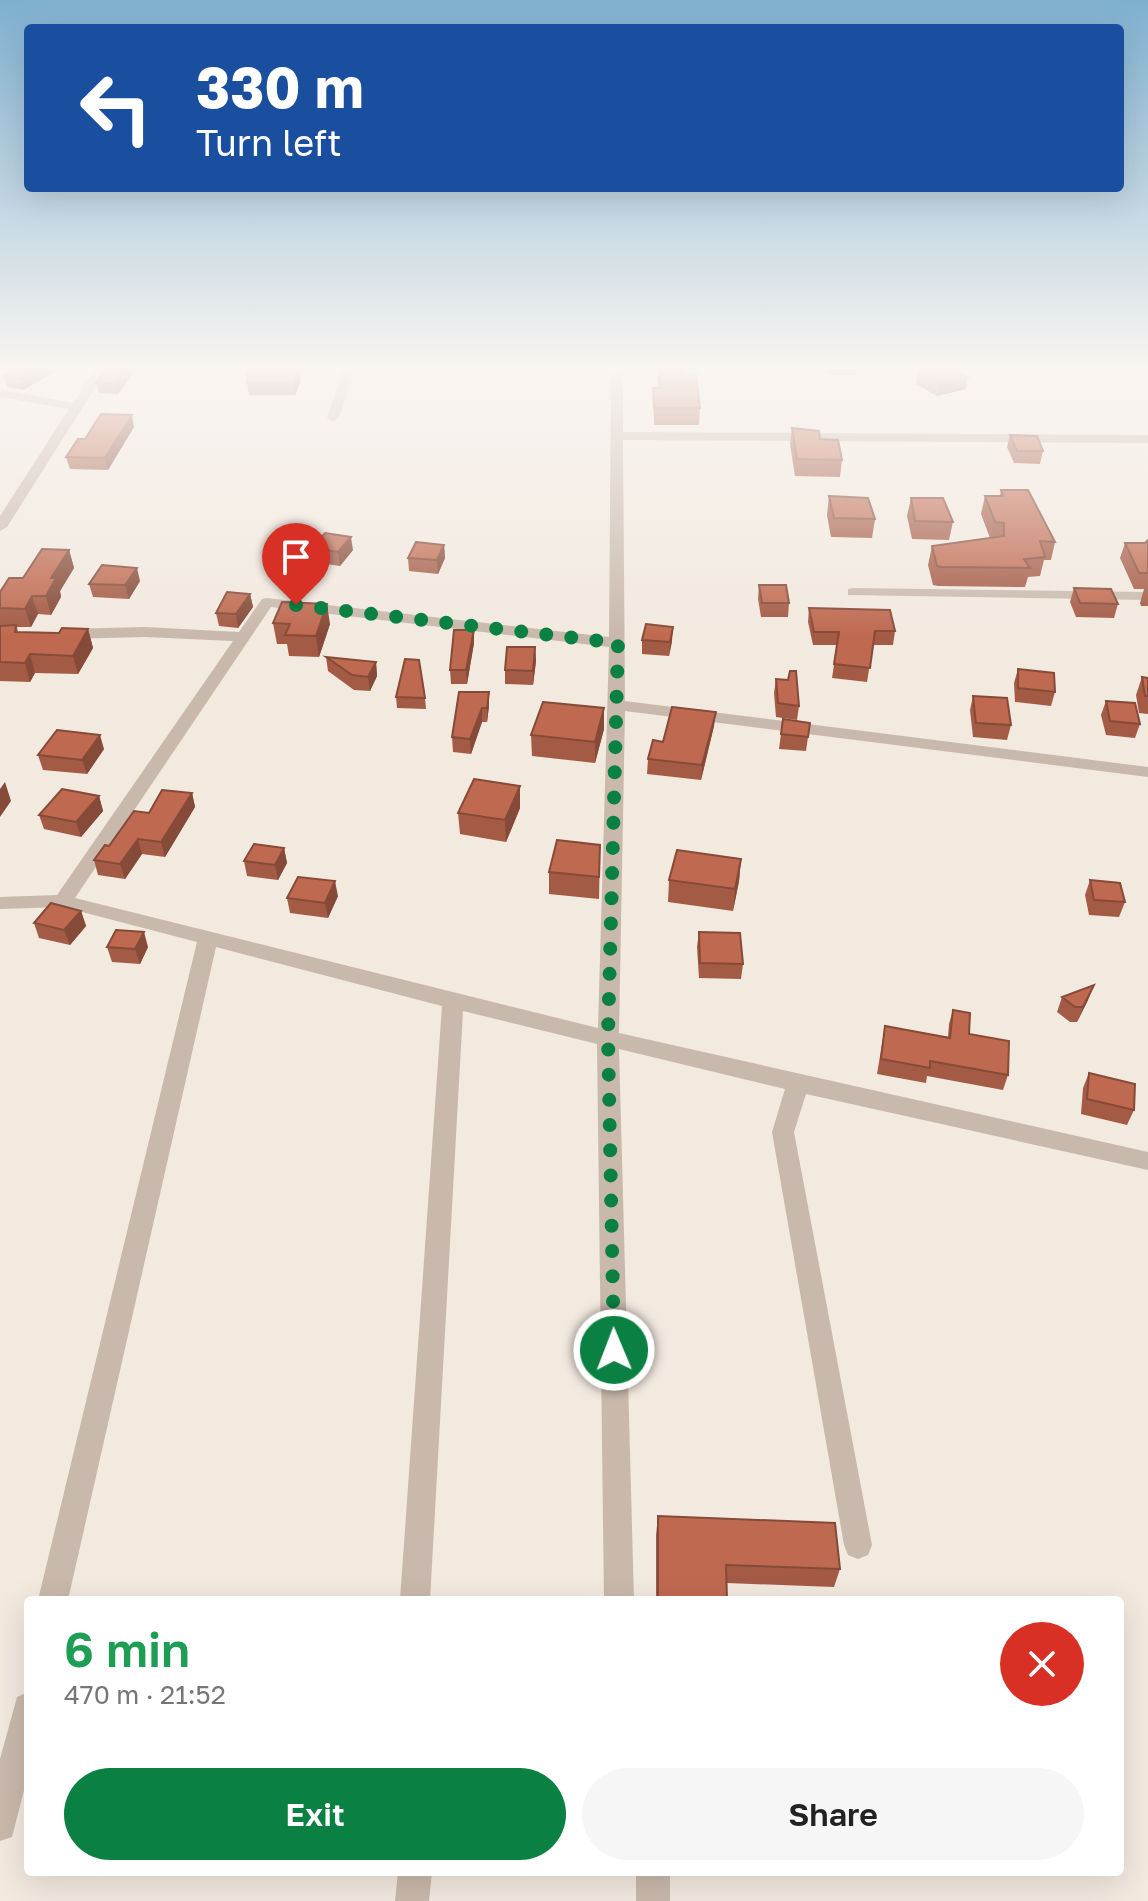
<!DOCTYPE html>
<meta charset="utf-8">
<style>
body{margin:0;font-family:"Golos Text",sans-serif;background:#f6f6f6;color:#222;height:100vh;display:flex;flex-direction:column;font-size:30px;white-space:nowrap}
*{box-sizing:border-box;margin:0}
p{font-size:26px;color:#767676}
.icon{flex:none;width:44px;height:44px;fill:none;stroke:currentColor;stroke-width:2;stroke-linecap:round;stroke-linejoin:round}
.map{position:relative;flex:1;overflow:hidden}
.side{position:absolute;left:24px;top:1596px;width:1100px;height:280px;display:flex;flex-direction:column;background:#fff;border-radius:8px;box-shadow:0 8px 32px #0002}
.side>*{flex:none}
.banner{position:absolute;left:24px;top:24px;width:1100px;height:168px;border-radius:8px;box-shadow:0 8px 32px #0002;background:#1a4fa0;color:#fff;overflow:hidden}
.pin{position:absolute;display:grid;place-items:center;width:68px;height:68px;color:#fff;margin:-82px -34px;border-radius:50% 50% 50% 0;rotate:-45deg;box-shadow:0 0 8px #0007}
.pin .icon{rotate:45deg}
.me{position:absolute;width:88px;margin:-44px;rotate:359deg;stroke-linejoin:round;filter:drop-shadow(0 0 6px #0008)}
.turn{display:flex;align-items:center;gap:28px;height:168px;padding:0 40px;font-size:36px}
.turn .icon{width:104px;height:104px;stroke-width:2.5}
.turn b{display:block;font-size:56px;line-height:68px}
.round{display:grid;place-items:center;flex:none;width:84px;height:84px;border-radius:42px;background:#f6f6f6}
.headline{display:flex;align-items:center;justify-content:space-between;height:136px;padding:0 40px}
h1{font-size:48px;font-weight:600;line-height:60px;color:#1e9e55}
.primary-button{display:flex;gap:16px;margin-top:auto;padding:16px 40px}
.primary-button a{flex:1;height:92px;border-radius:48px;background:#0b8043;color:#fff;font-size:32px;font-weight:600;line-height:92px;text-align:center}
.primary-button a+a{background:#f6f6f6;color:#222}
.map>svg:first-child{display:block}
</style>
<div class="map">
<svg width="1148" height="1901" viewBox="0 0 1148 1901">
<rect width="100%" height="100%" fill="#f2e9df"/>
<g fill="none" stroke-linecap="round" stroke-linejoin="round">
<!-- minor -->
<path fill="#c9b9ac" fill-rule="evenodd" d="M 95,369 L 107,369 L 7,527 L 0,531 L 0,516 L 69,409 L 0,397 L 0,389 L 73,403 Z
M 343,369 L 355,369 L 339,418 L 333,422 L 327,418 Z
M 611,369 L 623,369 L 623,432 L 1148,435 L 1148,443 L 623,440 L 625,701 L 1148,767 L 1148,777 L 625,711 L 619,1033 L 1148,1152 L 1148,1170 L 806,1094 L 794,1132 L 872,1545 L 868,1555 L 858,1559 L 848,1555 L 844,1545 L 772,1132 L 785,1089 L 619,1049 L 634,1600 L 604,1600 L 597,1044 L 463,1011 L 430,1600 L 400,1600 L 442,1006 L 216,947 L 68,1600 L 38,1600 L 197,942 L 63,907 L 0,909 L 0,897 L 57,895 L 233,641 L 145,637 L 64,639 L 56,634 L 64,629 L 145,627 L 239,632 L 262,599 L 267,598 L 609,637 ZM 271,607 L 609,647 L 598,1028 L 75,898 Z
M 853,588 L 1148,592 L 1148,600 L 848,595 L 848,589 Z
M 28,1692 L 28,1775 L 12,1837 L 0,1841 L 0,1759 L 17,1697 Z
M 398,1872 L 432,1872 L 429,1901 L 395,1901 Z
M 636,1872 L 670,1872 L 670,1901 L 636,1901 Z"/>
</g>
<!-- wall -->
<path fill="#a45b45" d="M 13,369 L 60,369 L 23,390 L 7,387 L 4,376 Z
M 107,369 L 136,369 L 118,394 L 99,393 L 96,383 Z
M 300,369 L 301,380 L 295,395 L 249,395 L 247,383 Z
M 658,369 L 684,369 L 684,374 L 700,408 L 699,425 L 654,425 L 653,388 L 658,388 Z
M 827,369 L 856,369 L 855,375 L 829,375 Z
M 918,372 L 966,389 L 937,396 L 916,384 Z
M 134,427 L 108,470 L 70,469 L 66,457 L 85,439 Z
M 792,428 L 820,439 L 842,460 L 840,477 L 795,476 L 790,444 Z
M 1010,435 L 1043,451 L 1040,464 L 1014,463 L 1007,447 Z
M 1001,490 L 1055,542 L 1051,560 L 1044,560 L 1040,576 L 1028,577 L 1025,587 L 938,586 L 933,585 L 928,565 L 932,546 L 990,538 L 981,514 L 985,496 L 1000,496 Z
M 829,496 L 875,519 L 872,538 L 831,537 L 827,515 Z
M 911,498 L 953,522 L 949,540 L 912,539 L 907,516 Z
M 1148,540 L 1148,606 L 1141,606 L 1140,603 L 1144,589 L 1134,589 L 1120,558 L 1125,543 L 1145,543 Z
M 444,545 L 445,558 L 438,574 L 409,571 L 408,558 Z
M 312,548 L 353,550 L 340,566 L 314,562 Z
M 69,550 L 74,568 L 60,591 L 61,597 L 51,615 L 38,614 L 31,627 L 17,627 L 18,632 L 59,633 L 88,629 L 93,648 L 78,674 L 35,673 L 30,682 L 0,681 L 0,592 Z
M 140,581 L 129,599 L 93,597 L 89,584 Z
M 759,585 L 789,603 L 788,617 L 761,617 L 758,599 Z
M 1074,588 L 1118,604 L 1114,618 L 1076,617 L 1070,602 Z
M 250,594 L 253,607 L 238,628 L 219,626 L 216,613 Z
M 809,608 L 895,631 L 893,645 L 873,645 L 867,682 L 832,678 L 837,645 L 813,645 L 808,622 Z
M 273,623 L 330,624 L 319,657 L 289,656 L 287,644 L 277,644 Z
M 642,640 L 672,641 L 669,656 L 642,654 Z
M 474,643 L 467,684 L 451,684 L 450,670 Z
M 535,647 L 536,661 L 533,685 L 505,684 L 505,670 Z
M 326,657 L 376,662 L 377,676 L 370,691 L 354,690 L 328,671 Z
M 1018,669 L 1055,692 L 1051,706 L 1015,702 L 1014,683 Z
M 1142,677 L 1148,678 L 1148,714 L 1139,713 L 1136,695 Z
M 776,679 L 799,706 L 797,720 L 776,717 L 774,693 Z
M 459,692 L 489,706 L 487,722 L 482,722 L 471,754 L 453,752 L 452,737 Z
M 973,696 L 1011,725 L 1007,740 L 973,737 L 970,710 Z
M 396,697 L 425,698 L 426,709 L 397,708 Z
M 1106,701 L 1140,724 L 1135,738 L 1106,735 L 1101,715 Z
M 604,708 L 604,729 L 595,763 L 532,756 L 531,735 Z
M 810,723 L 806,751 L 779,749 L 781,734 Z
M 714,726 L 701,780 L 647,774 L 648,759 L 663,742 Z
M 104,749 L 87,774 L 43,770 L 38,755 Z
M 192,793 L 195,807 L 165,857 L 142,854 L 125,879 L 98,875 L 94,860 L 109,846 L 149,813 Z
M 99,796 L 103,811 L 81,837 L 44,829 L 39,815 Z
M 520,808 L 506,842 L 460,834 L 458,813 Z
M 600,845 L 599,899 L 549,894 L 549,872 Z
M 284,848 L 287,863 L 278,880 L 247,876 L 244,861 Z
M 741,859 L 739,881 L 733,911 L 668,902 L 669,880 Z
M 1090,880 L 1125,902 L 1119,917 L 1089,915 L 1085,895 Z
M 338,896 L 328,918 L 290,913 L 287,898 Z
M 81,911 L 86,926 L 70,945 L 39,938 L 34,923 Z
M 699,932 L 743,964 L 741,979 L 699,978 L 697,947 Z
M 107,947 L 148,947 L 140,964 L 112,962 Z
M 1062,997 L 1088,1000 L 1077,1022 L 1070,1022 L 1057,1012 Z
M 953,1010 L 969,1034 L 1008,1075 L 1003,1090 L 927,1076 L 926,1083 L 877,1074 L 885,1026 L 948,1037 L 949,1024 Z
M 1089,1073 L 1134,1110 L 1127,1125 L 1081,1114 L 1083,1088 Z
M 658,1516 L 840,1569 L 834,1587 L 727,1583 L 727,1600 L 656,1600 L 656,1535 Z"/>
<!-- shaded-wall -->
<path fill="#864a38" d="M 39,369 L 60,369 L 23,390 L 20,379 Z
M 127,369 L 136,369 L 118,394 L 116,384 Z
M 300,369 L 301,380 L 295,395 L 293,383 Z
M 968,377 L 966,389 L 937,396 L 939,384 Z
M 132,415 L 134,427 L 108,470 L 105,458 Z
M 351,537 L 353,550 L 340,566 L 338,552 Z
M 444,545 L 445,558 L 438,574 L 437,560 Z
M 69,550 L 74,568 L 60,591 L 61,597 L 51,615 L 46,596 L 51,578 Z
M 137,568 L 140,581 L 129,599 L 125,585 Z
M 250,594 L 253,607 L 238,628 L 236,614 Z
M 32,596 L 38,614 L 31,627 L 25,609 Z
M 327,604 L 330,624 L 319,657 L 316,636 Z
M 673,627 L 672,641 L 669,656 L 670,642 Z
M 88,629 L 93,648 L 78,674 L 73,656 Z
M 474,630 L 474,643 L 467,684 L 466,670 Z
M 535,647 L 536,661 L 533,685 L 533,671 Z
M 30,654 L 35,673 L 30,682 L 25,663 Z
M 376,662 L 377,676 L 370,691 L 368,677 Z
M 489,692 L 489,706 L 487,722 L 487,708 Z
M 482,708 L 482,722 L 471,754 L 470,739 Z
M 604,708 L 604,729 L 595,763 L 595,742 Z
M 716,712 L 714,726 L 701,780 L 702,765 Z
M 100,735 L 104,749 L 87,774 L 82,760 Z
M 5,782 L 11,801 L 0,817 L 0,789 Z
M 520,786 L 520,808 L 506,842 L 505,820 Z
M 192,793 L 195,807 L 165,857 L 161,842 Z
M 99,796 L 103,811 L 81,837 L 76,822 Z
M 138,839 L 142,854 L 125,879 L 120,864 Z
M 284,848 L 287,863 L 278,880 L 275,865 Z
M 741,859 L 739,881 L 733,911 L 735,889 Z
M 335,881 L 338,896 L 328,918 L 325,903 Z
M 81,911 L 86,926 L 70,945 L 64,930 Z
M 144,932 L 148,947 L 140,964 L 135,949 Z
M 1094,985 L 1088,1000 L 1077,1022 L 1083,1007 Z"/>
<!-- building -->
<path fill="#bf6a50" stroke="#864a38" stroke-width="2" d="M 13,369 L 39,369 L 20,379 L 4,376 Z
M 107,369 L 127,369 L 116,384 L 96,383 Z
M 247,369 L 299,369 L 293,383 L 247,383 Z
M 659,369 L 684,369 L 684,374 L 696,374 L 700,408 L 654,408 L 653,388 L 661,388 Z
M 926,369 L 952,369 L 968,377 L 939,384 L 918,372 Z
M 101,414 L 132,415 L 105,458 L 66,457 L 78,439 L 85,439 Z
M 792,428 L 819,431 L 820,439 L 838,440 L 842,460 L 797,459 Z
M 1010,435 L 1037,436 L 1043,451 L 1017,451 Z
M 1001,490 L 1028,490 L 1055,542 L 1040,541 L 1045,557 L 1024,559 L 1030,568 L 942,567 L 937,566 L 932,546 L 1004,536 L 1004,523 L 995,522 L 985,496 L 1003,496 Z
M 829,496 L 868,498 L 875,519 L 834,518 Z
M 911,498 L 943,498 L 953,522 L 915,521 Z
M 325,533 L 351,537 L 338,552 L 312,548 Z
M 1148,540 L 1148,573 L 1139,573 L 1125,543 L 1145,543 Z
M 416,542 L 444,545 L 437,560 L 408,558 Z
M 42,549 L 69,550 L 51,578 L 56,578 L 46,596 L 32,596 L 25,609 L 0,608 L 0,592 L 9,578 L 23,578 Z
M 102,565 L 137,568 L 125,585 L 89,584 Z
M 759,585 L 786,585 L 789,603 L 762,603 Z
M 1074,588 L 1111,589 L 1118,604 L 1080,603 Z
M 227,592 L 250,594 L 236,614 L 216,613 Z
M 282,602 L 327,604 L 316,636 L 285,635 L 290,624 L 273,623 Z
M 809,608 L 890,610 L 895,631 L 875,631 L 870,668 L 834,664 L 839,632 L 814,632 Z
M 646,624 L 673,627 L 670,642 L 642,640 Z
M 16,625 L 15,632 L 59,633 L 62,628 L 88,629 L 73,656 L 30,654 L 25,663 L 0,662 L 0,626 Z
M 454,630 L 474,630 L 466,670 L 450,670 Z
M 507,647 L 535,647 L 533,671 L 505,670 Z
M 326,657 L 376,662 L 368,677 L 352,675 Z
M 405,659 L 419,660 L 425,698 L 396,697 Z
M 1018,669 L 1054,673 L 1055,692 L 1018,688 Z
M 790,671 L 796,671 L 799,706 L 778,703 L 776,679 L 788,680 Z
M 1142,677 L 1148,678 L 1148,696 L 1145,696 Z
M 459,692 L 489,692 L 487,708 L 482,708 L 470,739 L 452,737 Z
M 973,696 L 1007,698 L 1011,725 L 976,723 Z
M 1106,701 L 1135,703 L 1140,724 L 1110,721 Z
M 543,702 L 604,708 L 595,742 L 531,735 Z
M 672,707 L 716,712 L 702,765 L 648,759 L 653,740 L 663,742 Z
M 783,719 L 810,723 L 808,737 L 781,734 Z
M 57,730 L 100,735 L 82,760 L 38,755 Z
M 474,779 L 520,786 L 505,820 L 458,813 Z
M 62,789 L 99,796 L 76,822 L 39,815 Z
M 162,790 L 192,793 L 161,842 L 138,839 L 120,864 L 94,860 L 105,845 L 109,846 L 134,811 L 149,813 Z
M 557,840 L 600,845 L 599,877 L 549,872 Z
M 254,844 L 284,848 L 275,865 L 244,861 Z
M 677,850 L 741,859 L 735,889 L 669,880 Z
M 298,877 L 335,881 L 325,903 L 287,898 Z
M 1090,880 L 1120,883 L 1125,902 L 1094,900 Z
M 51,903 L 81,911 L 64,930 L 34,923 Z
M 116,930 L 144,932 L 135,949 L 107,947 Z
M 699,932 L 740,933 L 743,964 L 700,963 Z
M 1094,985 L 1083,1007 L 1075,1007 L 1062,997 Z
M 953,1010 L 970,1013 L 969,1034 L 1009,1041 L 1008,1075 L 930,1061 L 930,1068 L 881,1059 L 885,1026 L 950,1038 Z
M 1089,1073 L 1135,1084 L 1134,1110 L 1087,1099 Z
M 658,1516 L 835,1523 L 840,1569 L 726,1565 L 727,1600 L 658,1599 Z"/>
<!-- sky -->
<linearGradient id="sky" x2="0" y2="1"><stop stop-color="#7eb0d0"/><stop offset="0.58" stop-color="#f9f5f1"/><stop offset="1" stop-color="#f9f5f1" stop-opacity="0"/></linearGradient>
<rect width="1148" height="635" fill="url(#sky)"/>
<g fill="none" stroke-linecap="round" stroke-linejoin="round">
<!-- route -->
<path stroke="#0b8043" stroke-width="14" stroke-dasharray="0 25.2" d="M 296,605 L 618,643 L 608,1036 L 614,1350"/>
</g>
</svg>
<div class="pin" style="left:296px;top:605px;background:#d93025"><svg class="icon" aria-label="arrive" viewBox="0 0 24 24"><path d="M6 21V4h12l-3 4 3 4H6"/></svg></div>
<svg class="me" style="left:614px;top:1350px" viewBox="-20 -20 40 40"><circle r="17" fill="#0b8043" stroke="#fff" stroke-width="3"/><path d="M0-11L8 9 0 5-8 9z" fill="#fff"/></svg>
<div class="banner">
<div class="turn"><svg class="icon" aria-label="left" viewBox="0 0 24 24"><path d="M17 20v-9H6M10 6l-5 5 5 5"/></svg><div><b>330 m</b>Turn left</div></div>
</div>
<section class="side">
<div class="headline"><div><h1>6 min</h1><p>470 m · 21:52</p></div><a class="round" style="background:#d93025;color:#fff"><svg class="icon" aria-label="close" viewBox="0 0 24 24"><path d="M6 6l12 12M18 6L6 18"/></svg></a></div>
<div class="primary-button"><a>Exit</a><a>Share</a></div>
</section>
</div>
